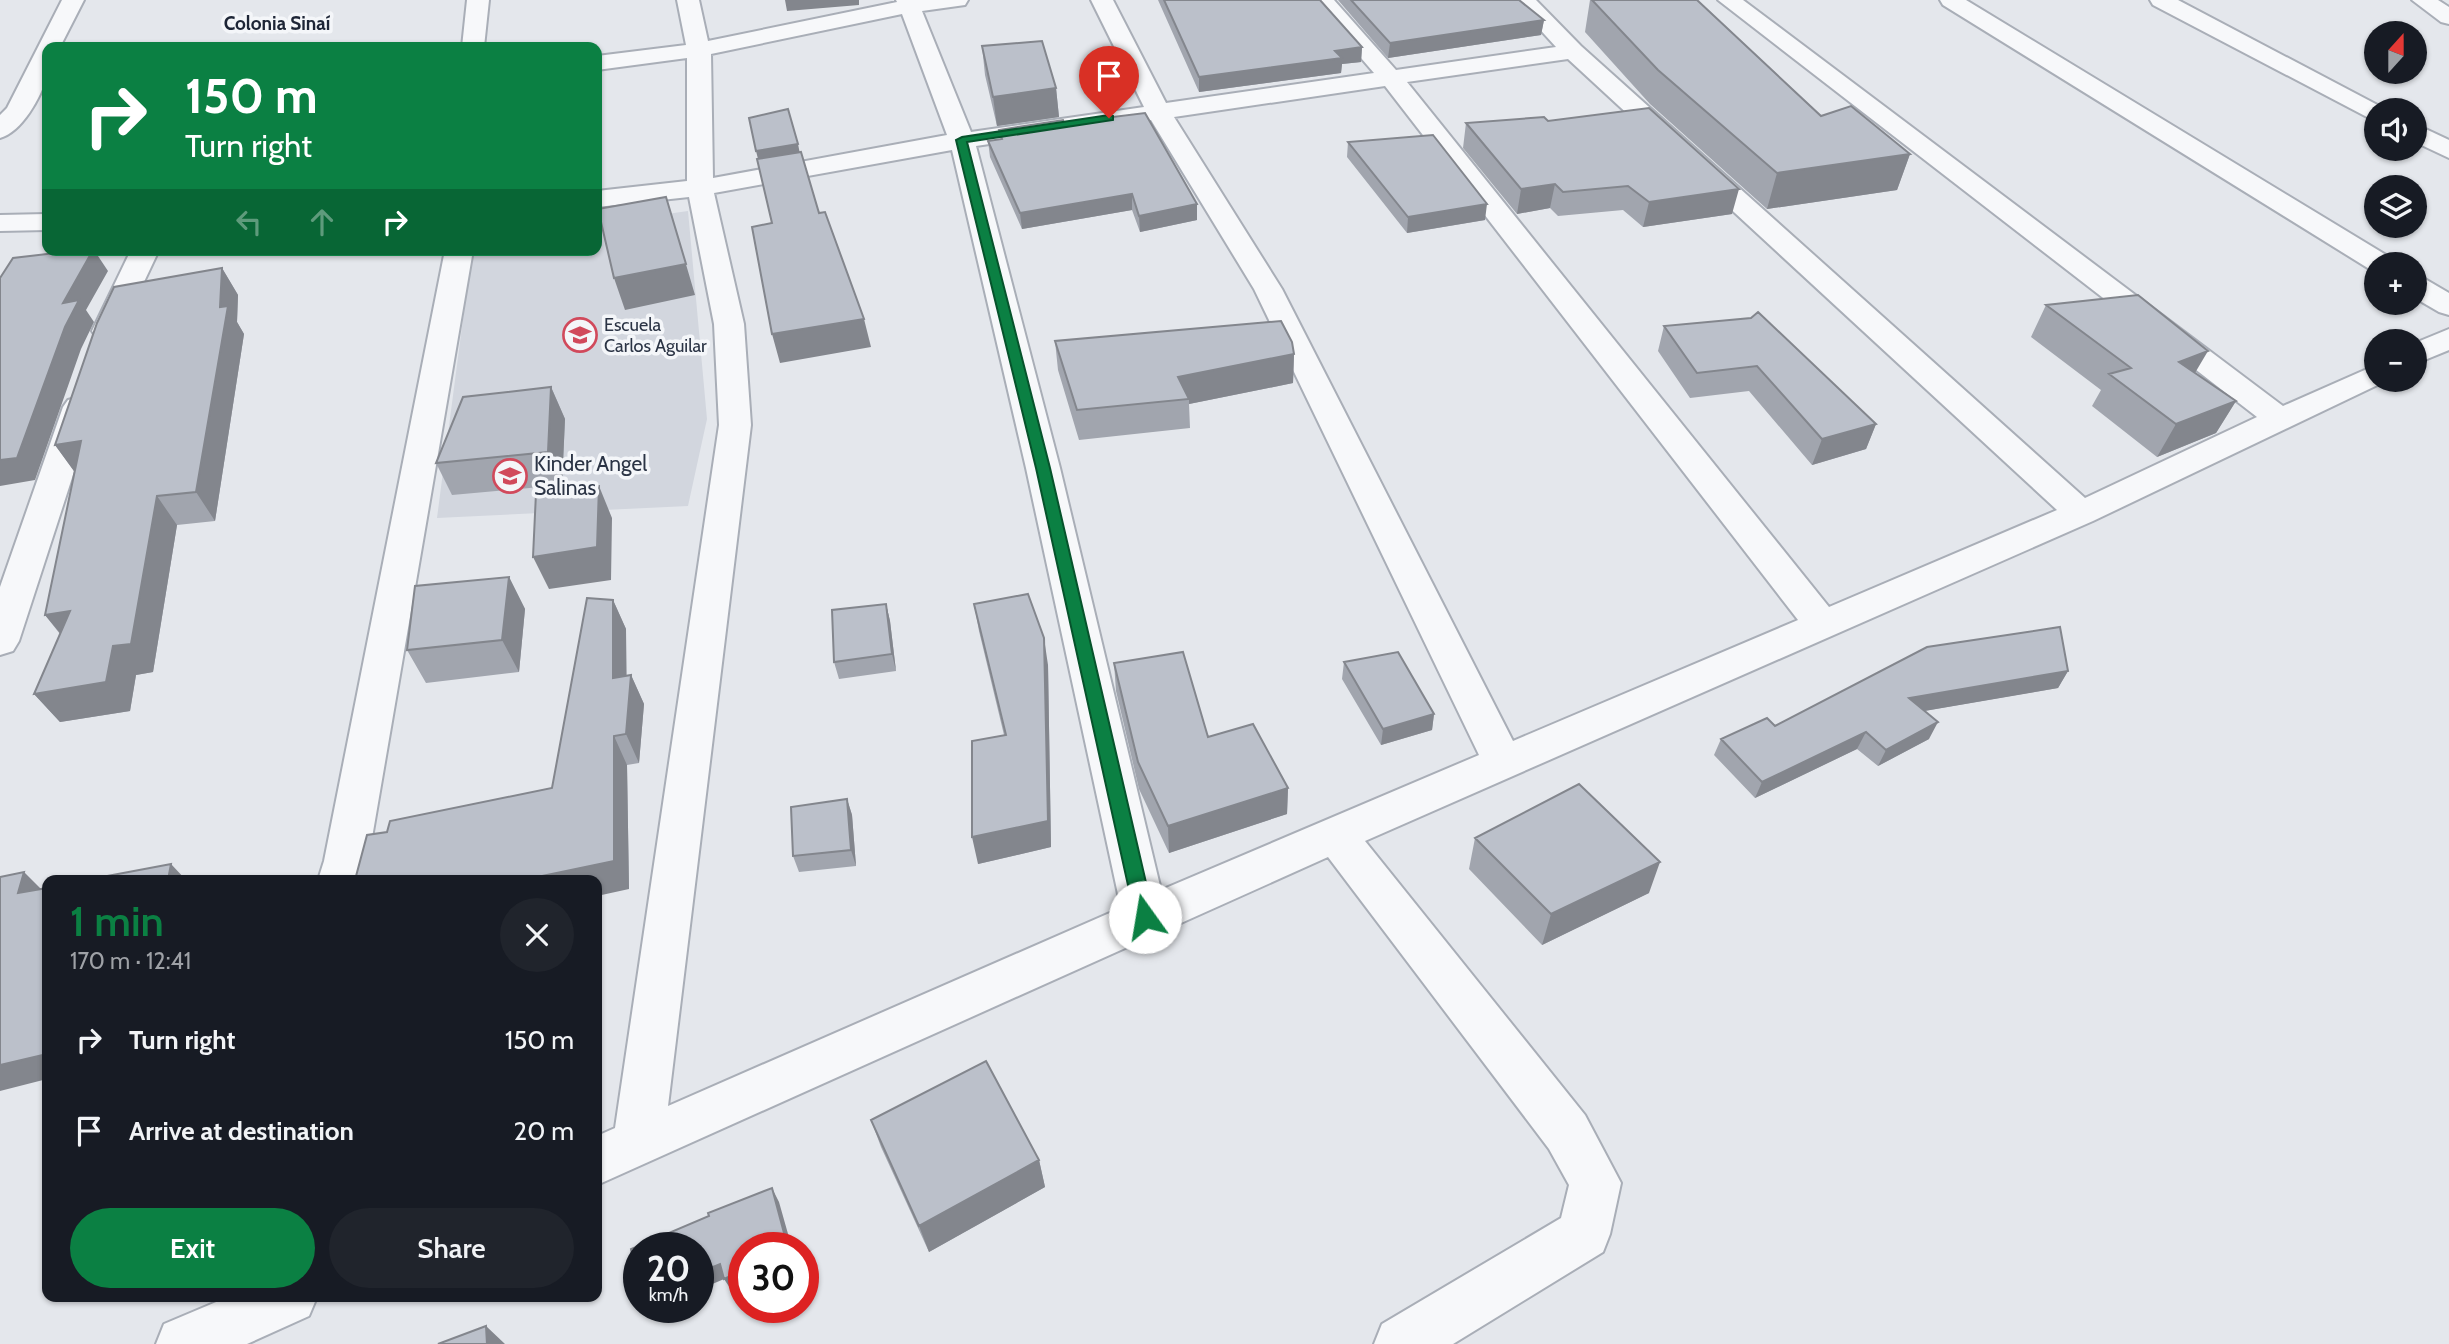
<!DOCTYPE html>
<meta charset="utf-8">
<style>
body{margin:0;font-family:Cabin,sans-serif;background:#20242c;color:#f1f3f6;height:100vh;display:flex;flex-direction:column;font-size:26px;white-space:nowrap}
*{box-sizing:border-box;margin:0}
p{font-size:23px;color:#9ea1a6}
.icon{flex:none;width:38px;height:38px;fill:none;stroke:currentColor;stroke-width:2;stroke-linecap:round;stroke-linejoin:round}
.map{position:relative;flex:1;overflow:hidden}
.side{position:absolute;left:42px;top:875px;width:560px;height:427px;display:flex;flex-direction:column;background:#171b24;border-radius:14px;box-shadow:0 2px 5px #0004}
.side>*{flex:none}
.guide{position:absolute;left:42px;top:42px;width:560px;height:214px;border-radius:14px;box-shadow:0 2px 5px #0004;background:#0b8043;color:#fff;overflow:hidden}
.needle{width:46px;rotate:21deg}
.controls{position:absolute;left:2364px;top:21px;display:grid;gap:14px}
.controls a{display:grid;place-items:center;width:63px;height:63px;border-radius:50%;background:#171b24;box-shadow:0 2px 5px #0004;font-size:35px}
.speed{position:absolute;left:623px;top:1232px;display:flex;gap:14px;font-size:35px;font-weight:700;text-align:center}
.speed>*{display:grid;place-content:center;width:91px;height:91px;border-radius:50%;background:#171b24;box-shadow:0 2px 5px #0004;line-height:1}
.speed small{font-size:18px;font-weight:400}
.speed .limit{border:10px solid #d22;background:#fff;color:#111}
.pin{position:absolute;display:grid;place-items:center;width:60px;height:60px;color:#fff;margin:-72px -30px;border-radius:50% 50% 50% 0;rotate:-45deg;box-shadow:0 0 7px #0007}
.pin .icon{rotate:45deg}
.me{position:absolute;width:77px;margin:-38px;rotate:347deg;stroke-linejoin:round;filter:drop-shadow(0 0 5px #0008)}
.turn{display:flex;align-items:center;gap:24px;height:147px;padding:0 28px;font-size:32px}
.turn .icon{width:91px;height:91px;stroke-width:2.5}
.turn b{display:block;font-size:49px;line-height:60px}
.lanes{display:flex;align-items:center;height:66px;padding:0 28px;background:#0003;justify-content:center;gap:35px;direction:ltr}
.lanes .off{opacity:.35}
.round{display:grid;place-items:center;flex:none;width:74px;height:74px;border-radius:37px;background:#20242c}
.headline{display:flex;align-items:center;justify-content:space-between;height:119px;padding:0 28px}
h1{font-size:42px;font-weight:600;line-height:52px;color:#0b8043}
.button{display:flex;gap:14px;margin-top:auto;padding:14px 28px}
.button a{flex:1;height:80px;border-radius:42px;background:#0b8043;color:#fff;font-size:28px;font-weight:600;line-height:80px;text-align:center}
.button a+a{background:#20242c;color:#f1f3f6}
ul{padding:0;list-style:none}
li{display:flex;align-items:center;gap:21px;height:91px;padding:0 28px}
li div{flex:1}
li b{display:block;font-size:26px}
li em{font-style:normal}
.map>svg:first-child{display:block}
</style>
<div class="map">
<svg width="2449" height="1344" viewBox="0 0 2449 1344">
<rect width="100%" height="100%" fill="#e4e7ec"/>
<!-- built -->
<path fill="#d2d6de" d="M 688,211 L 707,419 L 688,506 L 437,518 L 472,250 L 597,250 L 597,224 Z"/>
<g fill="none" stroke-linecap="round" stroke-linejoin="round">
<!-- minor casing -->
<g stroke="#a9aeb7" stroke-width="4">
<path id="minor" d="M 62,0 L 84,0 L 60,47 L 47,47 C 47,56 49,67 47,76 C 41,97 22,132 0,138 L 0,115 L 7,108 Z
M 467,0 L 489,0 L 484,47 L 462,47 Z
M 677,0 L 699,0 L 708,41 L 897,2 L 896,0 L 968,0 L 965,5 L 922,11 L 971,132 L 1144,107 L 1091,0 L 1113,0 L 1166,103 L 1374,73 L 1311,0 L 1334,0 L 1396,70 L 1556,47 L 1513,0 L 1536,0 L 1581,46 L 2085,498 L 2257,417 L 1718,0 L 1743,0 L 2283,406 L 2376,365 L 2376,380 L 2388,380 L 2093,521 L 1365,841 L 1585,1115 L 1621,1183 L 1610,1234 L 1603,1252 L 1453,1344 L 1374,1344 L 1382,1324 L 1561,1218 L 1569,1185 L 1549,1149 L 1328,857 L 597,1185 L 597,1136 L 615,1128 L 719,425 L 714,324 L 689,197 L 597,207 L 597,191 L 687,181 L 687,58 L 597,70 L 597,56 L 686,45 ZM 902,14 L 947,135 L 713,178 L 711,54 ZM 1568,59 L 2057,510 L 1829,607 L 1407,82 ZM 1385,86 L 1798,620 L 1513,741 L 1282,289 L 1174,117 ZM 1151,120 L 1254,289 L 1479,755 L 1161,890 L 1060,468 L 976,146 ZM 952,150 L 1026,468 L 1121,908 L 668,1106 L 751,425 L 744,324 L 714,193 Z
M 1940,0 L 1966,0 L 2391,258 L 2395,264 L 2376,264 L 2376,271 L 2371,270 L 1943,5 Z
M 2150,0 L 2178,0 L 2387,110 L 2376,110 L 2376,119 L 2367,117 L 2153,5 Z
M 2412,0 L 2438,0 L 2449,7 L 2449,24 L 2441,22 Z
M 2415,124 L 2449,140 L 2449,158 L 2415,142 Z
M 47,214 L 47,230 L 0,231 L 0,215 Z
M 131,250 L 159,250 L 118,337 L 107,340 L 96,337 L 92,331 Z
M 445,250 L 473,250 L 368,861 L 362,880 L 318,880 L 324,861 Z
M 2415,276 L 2425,279 L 2449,293 L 2449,315 L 2439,312 L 2415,298 Z
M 2449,329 L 2449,350 L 2415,364 L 2415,343 Z
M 79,397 L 90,400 L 95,407 L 19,641 L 13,651 L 0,655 L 0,587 L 63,407 L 68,400 Z
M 228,1297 L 317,1297 L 309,1316 L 247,1344 L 156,1344 L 164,1324 Z"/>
</g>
<!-- minor -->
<use href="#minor" fill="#f7f8fa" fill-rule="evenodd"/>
</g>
<!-- wall -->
<path fill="#a1a5ae" d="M 1158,0 L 1320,0 L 1362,47 L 1361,62 L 1342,64 L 1341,73 L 1199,92 Z
M 1338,0 L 1519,0 L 1544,20 L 1541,35 L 1388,58 Z
M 1590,0 L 1697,0 L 1821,116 L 1910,154 L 1897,190 L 1767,209 L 1650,104 L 1585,32 Z
M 982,46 L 1056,88 L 1059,117 L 997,126 L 985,75 Z
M 1548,121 L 1732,214 L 1643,227 L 1623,210 L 1558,216 L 1550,208 L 1517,214 L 1463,148 L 1466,123 Z
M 1064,123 L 1197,204 L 1197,220 L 1140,232 L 1132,210 L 1022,229 L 990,157 L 988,141 L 1001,139 L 999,130 Z
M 1348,142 L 1485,220 L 1407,233 L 1347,157 Z
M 222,268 L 238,295 L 237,322 L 244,334 L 215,521 L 177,525 L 153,672 L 136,675 L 130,711 L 60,722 L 34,694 L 60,634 L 45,615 L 75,472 L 55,445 Z
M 2046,305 L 2195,373 L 2236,401 L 2216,433 L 2157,457 L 2092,406 L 2101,390 L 2031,337 Z
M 1751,318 L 1876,424 L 1866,449 L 1812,465 L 1749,391 L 1690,398 L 1658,351 L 1664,326 Z
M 1055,341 L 1294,354 L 1293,383 L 1189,404 L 1190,428 L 1079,440 L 1058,370 Z
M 551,387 L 565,419 L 562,485 L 452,495 L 436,463 Z
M 509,577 L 525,609 L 519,672 L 426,683 L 407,650 Z
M 613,600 L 626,629 L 626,676 L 631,675 L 644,704 L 639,763 L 627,765 L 629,889 L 387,832 L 552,788 Z
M 886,604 L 890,621 L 896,671 L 839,679 L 834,662 Z
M 974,604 L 1048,665 L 1051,847 L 978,864 L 1004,735 L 979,631 Z
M 1344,662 L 1434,714 L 1432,730 L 1381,745 L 1342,679 Z
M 1114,663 L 1208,737 L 1288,788 L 1287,814 L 1169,853 L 1139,789 L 1116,691 Z
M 2068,671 L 2058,688 L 1924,711 L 1929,739 L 1878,766 L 1857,749 L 1755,798 L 1714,755 L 1721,739 L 1775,726 Z
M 847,799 L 852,815 L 856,866 L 799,872 L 793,856 Z
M 1475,838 L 1649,893 L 1542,945 L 1469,869 Z
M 871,1120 L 1039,1160 L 1045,1187 L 929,1252 L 881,1147 Z"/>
<!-- shaded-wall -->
<path fill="#83868d" d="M 785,0 L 859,0 L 859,5 L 787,11 Z
M 1544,20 L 1541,35 L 1388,58 L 1390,43 Z
M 1362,47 L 1361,62 L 1342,64 L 1341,73 L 1199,92 L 1199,77 L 1335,51 Z
M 1056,88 L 1059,117 L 997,126 L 993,97 Z
M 798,144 L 801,159 L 760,167 L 756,151 Z
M 1910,154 L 1897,190 L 1767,209 L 1777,173 Z
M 1555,184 L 1550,208 L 1517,214 L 1521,189 Z
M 1739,189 L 1732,214 L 1643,227 L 1649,202 Z
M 1132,194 L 1132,210 L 1022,229 L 1020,213 Z
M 1197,204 L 1197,220 L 1140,232 L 1139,216 Z
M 1487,204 L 1485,220 L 1407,233 L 1408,217 Z
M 675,227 L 695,295 L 625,310 L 614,278 Z
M 93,250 L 94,250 L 108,271 L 86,310 L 94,322 L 81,349 L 35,480 L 0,486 L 0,460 L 63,303 Z
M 222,268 L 238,295 L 237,322 L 244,334 L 215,521 L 196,492 L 220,307 Z
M 864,319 L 871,347 L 780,363 L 772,334 Z
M 2208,351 L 2189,383 L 2179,362 Z
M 1294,354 L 1293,383 L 1189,404 L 1189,399 L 1178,377 Z
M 551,387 L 565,419 L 562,485 L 548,452 Z
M 2236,401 L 2216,433 L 2157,457 L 2176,424 Z
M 1876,424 L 1866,449 L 1812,465 L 1822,439 Z
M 81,441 L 76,474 L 55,445 Z
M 599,486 L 612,518 L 611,580 L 549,589 L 533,557 Z
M 157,496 L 177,525 L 153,672 L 136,675 L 130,711 L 60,722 L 34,694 Z
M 509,577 L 525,609 L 519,672 L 502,640 Z
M 613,600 L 626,629 L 627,707 L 613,678 Z
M 886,604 L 890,621 L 896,671 L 892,654 Z
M 70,611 L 69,644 L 45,615 Z
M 1044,638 L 1048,665 L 1051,847 L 978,864 L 972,837 Z
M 2068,671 L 2058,688 L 1901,715 L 1909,698 Z
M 631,675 L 644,704 L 639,763 L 626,734 Z
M 1434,714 L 1432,730 L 1381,745 L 1383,729 Z
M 1938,722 L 1929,739 L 1878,766 L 1886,750 Z
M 1866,732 L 1857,749 L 1755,798 L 1762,782 Z
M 614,736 L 627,765 L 629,889 L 597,896 L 597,880 L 523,880 Z
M 1288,788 L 1287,814 L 1169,853 L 1168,826 Z
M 847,799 L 852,815 L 856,866 L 851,850 Z
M 1660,862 L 1649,893 L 1542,945 L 1551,914 Z
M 171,864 L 186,880 L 168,880 Z
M 24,872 L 46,894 L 18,893 Z
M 47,1054 L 47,1079 L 0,1091 L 0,1065 Z
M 1039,1160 L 1045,1187 L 929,1252 L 919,1226 Z
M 772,1188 L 779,1202 L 792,1248 L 788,1248 Z
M 720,1264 L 729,1277 L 698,1290 L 698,1273 Z
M 744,1270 L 744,1286 L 732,1291 L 724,1279 Z
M 486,1326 L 505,1344 L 487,1344 Z"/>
<!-- building -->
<path fill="#bbc0ca" stroke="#83868d" stroke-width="2" d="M 1164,0 L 1320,0 L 1362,47 L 1335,51 L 1342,58 L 1199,77 Z
M 1351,0 L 1519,0 L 1544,20 L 1390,43 Z
M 1592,0 L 1697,0 L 1821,116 L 1851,106 L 1910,154 L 1777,173 L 1658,70 Z
M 1042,41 L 1056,88 L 993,97 L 982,46 Z
M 1649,108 L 1739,189 L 1649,202 L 1628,186 L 1563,192 L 1555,184 L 1521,189 L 1466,123 L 1544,117 L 1548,121 Z
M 788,109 L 798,144 L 756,151 L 749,118 Z
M 1145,113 L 1197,204 L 1139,216 L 1132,194 L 1020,213 L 988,141 L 1002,139 L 999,130 L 1063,120 L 1064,123 Z
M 1433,135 L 1487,204 L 1408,217 L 1348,142 Z
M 801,152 L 819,213 L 825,212 L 864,319 L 772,334 L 752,227 L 772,223 L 757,159 Z
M 666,197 L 686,264 L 614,278 L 598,209 Z
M 81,250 L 93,250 L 63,303 L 79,300 L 65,327 L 17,458 L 0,460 L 0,278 L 13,258 Z
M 222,268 L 220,307 L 228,306 L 196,492 L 157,496 L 131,644 L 113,646 L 106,682 L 34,694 L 70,611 L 45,615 L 81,441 L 55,445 L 97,323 L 114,287 Z
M 2138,295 L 2208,351 L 2179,362 L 2236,401 L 2176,424 L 2109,374 L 2131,368 L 2046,305 Z
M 1758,312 L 1876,424 L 1822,439 L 1757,366 L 1697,373 L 1664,326 L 1751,318 Z
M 1281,321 L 1292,342 L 1294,354 L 1178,377 L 1189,399 L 1077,410 L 1055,341 Z
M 551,387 L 548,452 L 436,463 L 463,397 Z
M 599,486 L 597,547 L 533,557 L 536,493 Z
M 509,577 L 502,640 L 407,650 L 415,586 Z
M 1028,594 L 1044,638 L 1048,821 L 972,837 L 972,741 L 1006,735 L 974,604 Z
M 587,598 L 613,600 L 613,678 L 631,675 L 626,734 L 614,736 L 614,861 L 523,880 L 355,880 L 367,835 L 387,832 L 390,821 L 552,788 Z
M 886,604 L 892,654 L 834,662 L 832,610 Z
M 2060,627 L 2068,671 L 1909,698 L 1938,722 L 1886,750 L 1866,732 L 1762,782 L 1721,739 L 1767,718 L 1775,726 L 1927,647 Z
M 1183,652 L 1208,737 L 1253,724 L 1288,788 L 1168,826 L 1138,762 L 1114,663 Z
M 1398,652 L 1434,714 L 1383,729 L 1344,662 Z
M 1579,784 L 1660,862 L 1551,914 L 1475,838 Z
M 847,799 L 851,850 L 793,856 L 791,807 Z
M 171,864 L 168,880 L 86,880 Z
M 24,872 L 18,893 L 47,888 L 47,1054 L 0,1065 L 0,877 Z
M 986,1061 L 1039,1160 L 919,1226 L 871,1120 Z
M 772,1188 L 788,1248 L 744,1248 L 744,1270 L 724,1279 L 720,1264 L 698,1273 L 698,1248 L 639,1248 L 639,1286 L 631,1249 L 709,1216 L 708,1213 Z
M 486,1326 L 487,1344 L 438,1344 Z"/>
<!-- route -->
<path fill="#0b8043" stroke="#07532c" stroke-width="2" d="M 1109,115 L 1113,116 L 1113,120 L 967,142 L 1050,468 L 1154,917 L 1151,922 L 1145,924 L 1138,922 L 1135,917 L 1036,468 L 956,140 L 962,137 Z"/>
<!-- icons -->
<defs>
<g id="school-ring" transform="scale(1.75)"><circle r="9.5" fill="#f4f6f9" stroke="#d1495b" stroke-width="1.5"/><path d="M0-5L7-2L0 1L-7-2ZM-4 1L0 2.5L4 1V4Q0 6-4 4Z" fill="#d1495b"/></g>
</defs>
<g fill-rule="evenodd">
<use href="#school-ring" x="580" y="335"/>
<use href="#school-ring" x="510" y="476"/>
</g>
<g text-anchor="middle" stroke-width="7" stroke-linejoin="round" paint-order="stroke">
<!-- far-poi labels -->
<g font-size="18" fill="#2b3445" stroke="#f4f6f9" text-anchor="start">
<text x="604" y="331">Escuela<tspan x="604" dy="21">Carlos Aguilar</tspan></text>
</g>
<!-- far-neighbourhood labels -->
<g font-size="19" font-weight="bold" fill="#1d2536" stroke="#f4f6f9">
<text x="277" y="30">Colonia Sinaí</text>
</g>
<!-- poi labels -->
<g font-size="21" fill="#2b3445" stroke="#f4f6f9" text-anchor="start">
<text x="534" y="471">Kinder Angel<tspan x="534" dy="24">Salinas</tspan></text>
</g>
</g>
</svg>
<div class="controls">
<a><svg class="needle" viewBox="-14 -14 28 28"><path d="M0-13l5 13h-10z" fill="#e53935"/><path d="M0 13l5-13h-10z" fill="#9ea1a6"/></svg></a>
<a><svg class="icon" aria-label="sound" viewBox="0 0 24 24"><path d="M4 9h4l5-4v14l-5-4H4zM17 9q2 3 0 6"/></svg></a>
<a><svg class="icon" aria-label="layers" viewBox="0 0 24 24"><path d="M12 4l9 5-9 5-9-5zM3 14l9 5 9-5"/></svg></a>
<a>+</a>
<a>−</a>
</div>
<div class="speed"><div>20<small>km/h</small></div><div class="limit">30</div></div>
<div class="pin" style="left:1109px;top:118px;background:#d93025"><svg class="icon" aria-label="arrive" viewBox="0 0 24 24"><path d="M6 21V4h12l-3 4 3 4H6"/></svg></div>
<svg class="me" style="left:1145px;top:917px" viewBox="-20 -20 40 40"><circle r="19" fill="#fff"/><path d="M0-13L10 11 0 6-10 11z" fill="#0b8043"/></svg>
<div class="guide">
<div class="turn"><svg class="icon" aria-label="right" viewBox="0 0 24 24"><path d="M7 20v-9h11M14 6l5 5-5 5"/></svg><div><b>150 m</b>Turn right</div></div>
<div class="lanes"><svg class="icon off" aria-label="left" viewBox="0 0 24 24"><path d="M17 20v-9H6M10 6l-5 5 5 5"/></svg><svg class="icon off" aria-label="ahead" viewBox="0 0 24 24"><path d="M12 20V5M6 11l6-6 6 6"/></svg><svg class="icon" aria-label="right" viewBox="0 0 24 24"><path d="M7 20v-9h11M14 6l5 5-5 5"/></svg></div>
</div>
<section class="side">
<div class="headline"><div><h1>1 min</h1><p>170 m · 12:41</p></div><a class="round"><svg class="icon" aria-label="close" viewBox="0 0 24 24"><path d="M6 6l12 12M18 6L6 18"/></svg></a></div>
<ul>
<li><svg class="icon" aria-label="right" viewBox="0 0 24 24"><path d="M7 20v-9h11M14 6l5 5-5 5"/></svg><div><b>Turn right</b></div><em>150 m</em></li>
<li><svg class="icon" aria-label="arrive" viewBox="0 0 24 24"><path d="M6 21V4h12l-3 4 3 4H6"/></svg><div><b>Arrive at destination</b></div><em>20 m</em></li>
</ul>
<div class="button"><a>Exit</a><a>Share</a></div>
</section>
</div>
